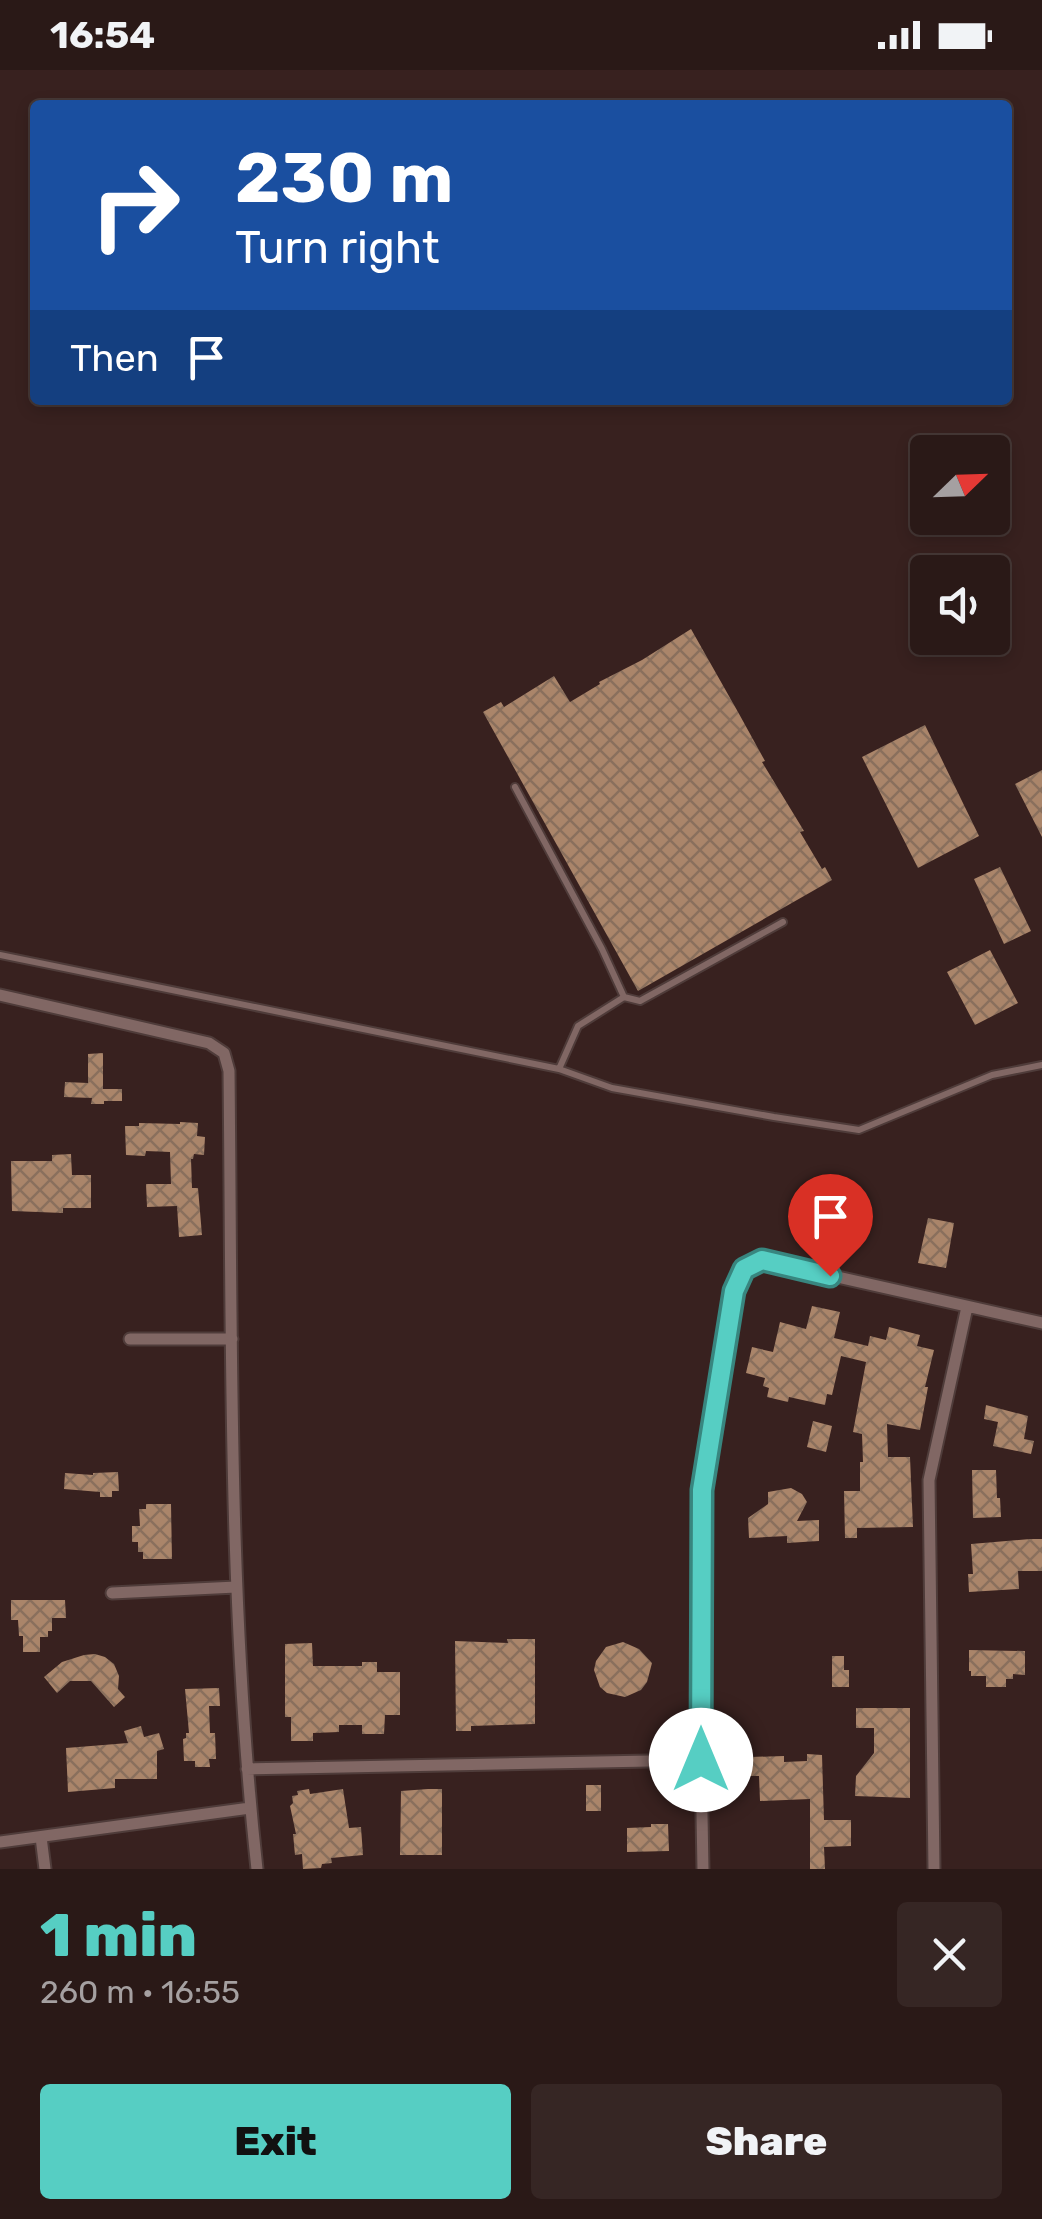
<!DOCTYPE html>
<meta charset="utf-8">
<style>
body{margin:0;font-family:Rubik,sans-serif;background:#362624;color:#f1f3f6;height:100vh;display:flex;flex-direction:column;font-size:38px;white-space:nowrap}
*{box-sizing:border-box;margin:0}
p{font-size:32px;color:#a5a0a1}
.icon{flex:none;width:55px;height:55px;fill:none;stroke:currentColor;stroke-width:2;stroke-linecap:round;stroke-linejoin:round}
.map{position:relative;height:1799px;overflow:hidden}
.panel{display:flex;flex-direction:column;background:#2a1917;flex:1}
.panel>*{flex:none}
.hud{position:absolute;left:30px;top:30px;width:982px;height:305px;border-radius:10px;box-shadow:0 5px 15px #0003,0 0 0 2px #463836;background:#1a4fa0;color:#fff;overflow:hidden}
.needle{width:65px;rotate:67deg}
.fabs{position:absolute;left:910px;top:365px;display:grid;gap:20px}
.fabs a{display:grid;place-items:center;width:100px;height:100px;border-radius:10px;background:#2a1917;box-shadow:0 5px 15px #0003,0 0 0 2px #463836;font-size:50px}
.pin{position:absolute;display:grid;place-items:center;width:85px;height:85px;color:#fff;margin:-102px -42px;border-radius:50% 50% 50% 0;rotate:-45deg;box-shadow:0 0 10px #0007}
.pin .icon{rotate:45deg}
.me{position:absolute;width:110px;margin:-55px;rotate:0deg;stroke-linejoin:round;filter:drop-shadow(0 0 8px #0008)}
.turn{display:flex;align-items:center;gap:35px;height:210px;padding:0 40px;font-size:45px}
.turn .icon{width:130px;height:130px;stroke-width:2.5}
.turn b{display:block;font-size:70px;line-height:85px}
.then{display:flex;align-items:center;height:95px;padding:0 40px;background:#0003;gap:20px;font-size:38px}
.round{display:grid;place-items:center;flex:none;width:105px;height:105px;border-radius:10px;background:#362624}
.head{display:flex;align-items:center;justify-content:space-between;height:170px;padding:0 40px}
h1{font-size:60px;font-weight:800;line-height:75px;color:#56cec3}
.button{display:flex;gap:20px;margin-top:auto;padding:20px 40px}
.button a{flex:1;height:115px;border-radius:10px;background:#56cec3;color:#111;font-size:40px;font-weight:800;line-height:115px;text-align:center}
.button a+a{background:#362624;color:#f1f3f6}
.status{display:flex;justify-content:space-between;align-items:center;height:70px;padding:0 50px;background:#2a1917;direction:ltr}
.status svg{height:28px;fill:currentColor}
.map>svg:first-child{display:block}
</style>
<div class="status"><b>16:54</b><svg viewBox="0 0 49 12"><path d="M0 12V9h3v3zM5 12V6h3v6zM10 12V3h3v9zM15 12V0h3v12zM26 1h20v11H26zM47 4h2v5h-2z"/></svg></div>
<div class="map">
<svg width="1042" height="1799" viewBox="0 0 1042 1799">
<defs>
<pattern id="building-cross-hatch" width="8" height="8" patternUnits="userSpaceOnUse" patternTransform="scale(2.5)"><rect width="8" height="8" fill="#aa856a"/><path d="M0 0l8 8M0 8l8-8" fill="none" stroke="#896f5d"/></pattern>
</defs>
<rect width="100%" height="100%" fill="#38211f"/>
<!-- building -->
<path fill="url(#building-cross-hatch)" d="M 691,559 L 738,642 L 765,691 L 762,692 L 804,761 L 800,762 L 822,799 L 825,797 L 832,810 L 638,921 L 483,642 L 501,632 L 504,637 L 554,606 L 570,632 L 600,614 L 599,612 L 642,590 Z
M 925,655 L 979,766 L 918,798 L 862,687 Z
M 1042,700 L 1042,767 L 1015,714 Z
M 1000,797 L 1031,861 L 1004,874 L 974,809 Z
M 990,880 L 1018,933 L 975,955 L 947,902 Z
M 103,983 L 103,1019 L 122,1019 L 122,1031 L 104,1031 L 104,1034 L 91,1034 L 92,1028 L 64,1027 L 65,1012 L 88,1013 L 88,984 Z
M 180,1052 L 198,1053 L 197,1066 L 205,1067 L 204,1085 L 194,1084 L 193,1089 L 191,1089 L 192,1118 L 198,1118 L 202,1165 L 179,1167 L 177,1136 L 147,1137 L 146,1114 L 171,1114 L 170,1082 L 146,1081 L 145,1086 L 126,1085 L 125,1056 L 139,1056 L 139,1053 L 180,1054 Z
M 71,1084 L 72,1105 L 91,1105 L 91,1138 L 63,1138 L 63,1143 L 12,1141 L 11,1091 L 52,1091 L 52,1085 Z
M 928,1148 L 954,1153 L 946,1198 L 918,1193 Z
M 812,1236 L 840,1242 L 834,1268 L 868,1276 L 870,1266 L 886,1270 L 889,1257 L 920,1265 L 917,1276 L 934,1280 L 925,1317 L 928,1317 L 920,1360 L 887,1354 L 888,1387 L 910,1387 L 913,1457 L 857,1458 L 857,1468 L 845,1468 L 844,1421 L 860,1421 L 860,1392 L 863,1392 L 862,1364 L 853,1362 L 866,1292 L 841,1286 L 832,1325 L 827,1324 L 825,1335 L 789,1327 L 788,1332 L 767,1327 L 769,1318 L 763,1316 L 765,1308 L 746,1303 L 752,1277 L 773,1282 L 780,1252 L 806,1259 Z
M 986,1335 L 1028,1346 L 1024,1369 L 1034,1371 L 1031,1384 L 993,1376 L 998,1352 L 984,1349 Z
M 813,1351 L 832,1356 L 826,1382 L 807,1377 Z
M 972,1400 L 996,1400 L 997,1428 L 1000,1428 L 1001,1447 L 973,1448 Z
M 118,1402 L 119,1421 L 112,1421 L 112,1427 L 100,1427 L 100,1422 L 64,1419 L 65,1403 L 93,1405 L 93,1403 Z
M 791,1418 L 802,1424 L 807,1432 L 797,1451 L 819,1450 L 819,1471 L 787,1473 L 787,1466 L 749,1468 L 748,1448 L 768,1434 L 768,1422 Z
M 146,1434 L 171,1434 L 172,1489 L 143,1489 L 143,1482 L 138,1482 L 138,1472 L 132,1472 L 132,1456 L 140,1456 L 139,1439 L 146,1439 Z
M 1030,1469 L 1042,1469 L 1042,1501 L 1018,1501 L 1019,1519 L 969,1522 L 968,1504 L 973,1504 L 971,1474 Z
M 11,1530 L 65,1530 L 66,1548 L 52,1548 L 52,1561 L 48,1561 L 48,1567 L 40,1567 L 40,1582 L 23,1582 L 23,1566 L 19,1566 L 18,1550 L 11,1550 Z
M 507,1569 L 535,1569 L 535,1654 L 471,1656 L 471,1661 L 456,1661 L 455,1571 L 508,1573 Z
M 623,1572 L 639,1579 L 652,1593 L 647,1612 L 641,1620 L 625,1627 L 607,1623 L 600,1617 L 594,1600 L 596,1591 L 606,1577 Z
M 312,1573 L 313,1596 L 362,1596 L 362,1592 L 377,1592 L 377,1602 L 400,1602 L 400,1645 L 385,1645 L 384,1664 L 362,1664 L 362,1655 L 339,1655 L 339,1662 L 313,1663 L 313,1671 L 291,1671 L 291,1647 L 285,1647 L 285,1574 Z
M 969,1580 L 1025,1581 L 1025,1605 L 1013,1604 L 1013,1609 L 1006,1609 L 1006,1617 L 986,1617 L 986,1606 L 971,1606 L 971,1601 L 969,1601 Z
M 95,1584 L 105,1587 L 114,1594 L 119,1606 L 118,1619 L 125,1627 L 114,1637 L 91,1611 L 70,1611 L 57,1623 L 44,1607 L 62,1592 L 84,1585 Z
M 832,1586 L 844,1586 L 844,1600 L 849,1600 L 849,1617 L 832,1617 Z
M 219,1618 L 220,1636 L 209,1636 L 210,1663 L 215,1663 L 216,1689 L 209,1689 L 210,1697 L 195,1697 L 195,1691 L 184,1691 L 183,1669 L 186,1668 L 186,1663 L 189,1663 L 185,1619 Z
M 856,1638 L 910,1638 L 910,1728 L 855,1726 L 856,1706 L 874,1683 L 874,1658 L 856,1658 Z
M 141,1656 L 144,1667 L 159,1663 L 164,1679 L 157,1681 L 157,1709 L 115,1709 L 115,1718 L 68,1722 L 66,1678 L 128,1673 L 124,1661 Z
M 807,1684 L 822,1685 L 824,1750 L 851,1750 L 851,1776 L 824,1777 L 825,1799 L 810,1799 L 810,1729 L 760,1731 L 759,1706 L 750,1706 L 750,1687 L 784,1686 L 784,1692 L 807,1691 Z
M 586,1715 L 601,1715 L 601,1741 L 586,1741 Z
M 309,1719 L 310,1724 L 343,1719 L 349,1758 L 361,1757 L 363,1785 L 331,1788 L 332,1793 L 322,1794 L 321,1798 L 303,1799 L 302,1784 L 295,1785 L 293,1764 L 296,1764 L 290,1736 L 293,1733 L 292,1726 L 298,1725 L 297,1721 Z
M 428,1719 L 442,1719 L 442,1785 L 400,1785 L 401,1721 Z
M 651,1754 L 668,1754 L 669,1781 L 627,1782 L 627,1758 L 651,1757 Z"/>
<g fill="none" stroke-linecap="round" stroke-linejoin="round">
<!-- service casing -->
<g stroke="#4f3c3a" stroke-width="10">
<path id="service" d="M 515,717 L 602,879 L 624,927
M 0,885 L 559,999 L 612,1018 L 774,1047 L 859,1060 L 992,1005 L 1042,995
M 559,999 L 578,956 L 624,927 L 640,931 L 783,852"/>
</g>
<!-- minor casing -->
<g stroke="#4f3c3a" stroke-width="15">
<path id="minor" d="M 0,925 L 209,973 L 224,983 L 229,1001 C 232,1267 228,1534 257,1799
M 130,1269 L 232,1269
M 112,1523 L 236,1517
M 247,1699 L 701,1690
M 41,1767 L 45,1799
M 0,1772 L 250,1738
M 703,1799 L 701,1690 L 702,1420 L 734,1221 L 744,1199 L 762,1190 L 1042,1253
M 934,1799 L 929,1410 L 967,1237"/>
</g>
<!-- service -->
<use href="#service" stroke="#816764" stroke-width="6"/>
<!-- minor -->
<use href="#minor" stroke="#816764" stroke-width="11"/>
</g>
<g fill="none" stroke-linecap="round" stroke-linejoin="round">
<!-- route casing -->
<g stroke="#38867f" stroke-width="25">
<path id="route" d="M 701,1690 L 702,1420 L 734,1221 L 744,1199 L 762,1190 L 830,1206"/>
</g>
<!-- route -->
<use href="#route" stroke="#56cec3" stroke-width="18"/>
</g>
</svg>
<div class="fabs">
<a><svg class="needle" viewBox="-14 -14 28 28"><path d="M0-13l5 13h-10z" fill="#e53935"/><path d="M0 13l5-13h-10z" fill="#a5a0a1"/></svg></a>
<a><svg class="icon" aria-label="sound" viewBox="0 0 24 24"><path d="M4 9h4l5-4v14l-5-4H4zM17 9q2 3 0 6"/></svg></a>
</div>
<div class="pin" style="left:830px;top:1206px;background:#d93025"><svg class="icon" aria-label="arrive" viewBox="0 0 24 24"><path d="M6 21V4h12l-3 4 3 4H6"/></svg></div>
<svg class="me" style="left:701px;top:1690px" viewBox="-20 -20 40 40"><circle r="19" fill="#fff"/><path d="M0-13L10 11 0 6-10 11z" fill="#56cec3"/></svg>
<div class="hud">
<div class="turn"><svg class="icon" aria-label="right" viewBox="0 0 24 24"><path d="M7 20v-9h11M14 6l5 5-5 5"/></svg><div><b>230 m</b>Turn right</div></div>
<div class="then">Then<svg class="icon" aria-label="arrive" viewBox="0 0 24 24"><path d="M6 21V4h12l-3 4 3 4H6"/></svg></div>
</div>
</div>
<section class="panel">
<div class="head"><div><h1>1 min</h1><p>260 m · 16:55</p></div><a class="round"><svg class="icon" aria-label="close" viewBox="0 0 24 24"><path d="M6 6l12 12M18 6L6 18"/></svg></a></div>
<div class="button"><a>Exit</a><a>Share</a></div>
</section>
